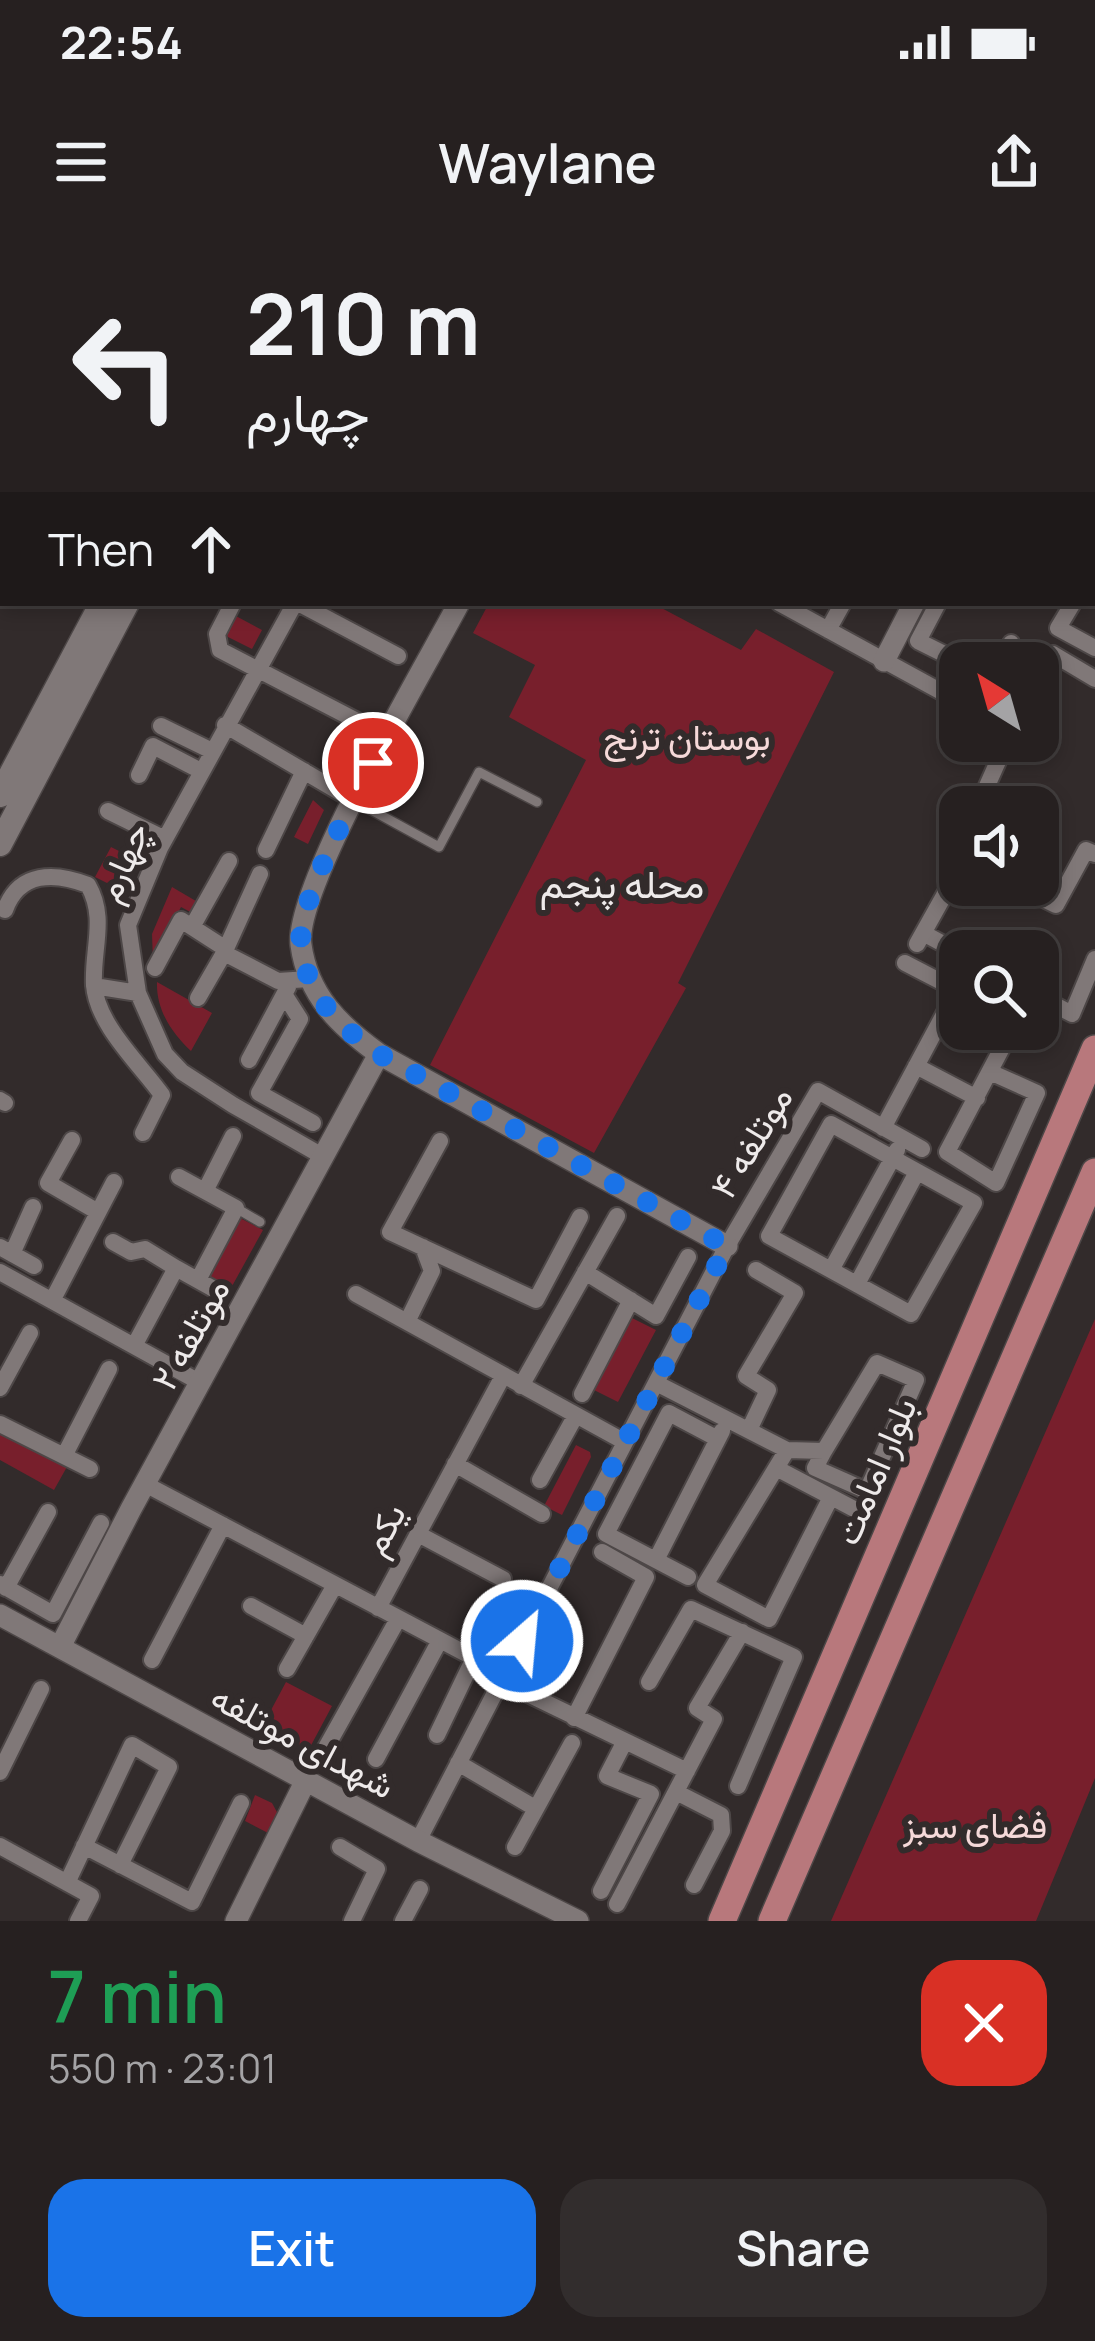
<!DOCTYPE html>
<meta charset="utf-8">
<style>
body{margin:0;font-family:Manrope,Vazirmatn,sans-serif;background:#322d2d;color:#f1f3f6;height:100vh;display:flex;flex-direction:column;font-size:45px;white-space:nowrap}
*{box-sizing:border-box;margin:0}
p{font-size:39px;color:#a4a3a5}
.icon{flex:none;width:66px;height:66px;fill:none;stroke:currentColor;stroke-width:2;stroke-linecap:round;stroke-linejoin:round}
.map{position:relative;height:1681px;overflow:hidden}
.panel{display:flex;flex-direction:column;background:#262020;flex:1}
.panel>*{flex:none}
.guide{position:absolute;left:0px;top:0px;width:1095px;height:366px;box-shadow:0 6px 18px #0003,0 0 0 3px #423e3e;background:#262020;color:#f1f3f6;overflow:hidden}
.needle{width:78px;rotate:323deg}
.tools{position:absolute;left:939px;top:402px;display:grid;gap:24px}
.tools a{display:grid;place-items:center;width:120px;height:120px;border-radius:24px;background:#262020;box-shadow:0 6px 18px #0003,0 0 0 3px #423e3e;font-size:60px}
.pin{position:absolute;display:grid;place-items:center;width:102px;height:102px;color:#fff;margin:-51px;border:6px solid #fff;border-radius:50%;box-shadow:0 3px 12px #0007}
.me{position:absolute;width:132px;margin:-66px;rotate:27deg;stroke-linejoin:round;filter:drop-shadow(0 0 9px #0008)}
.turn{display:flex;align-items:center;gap:42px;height:252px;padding:0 48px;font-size:54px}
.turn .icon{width:156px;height:156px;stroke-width:2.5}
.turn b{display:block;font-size:84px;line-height:102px}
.then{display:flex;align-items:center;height:114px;padding:0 48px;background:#0003;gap:24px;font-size:45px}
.round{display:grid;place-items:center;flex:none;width:126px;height:126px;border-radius:36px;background:#322d2d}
.overview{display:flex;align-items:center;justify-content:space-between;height:204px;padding:0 48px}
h1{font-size:72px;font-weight:600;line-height:90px;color:#1e9e55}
.button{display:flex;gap:24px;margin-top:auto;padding:24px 48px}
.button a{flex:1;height:138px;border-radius:36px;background:#1a73e8;color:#fff;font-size:48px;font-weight:600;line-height:138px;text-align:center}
.button a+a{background:#322d2d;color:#f1f3f6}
.status{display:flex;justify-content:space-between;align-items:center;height:84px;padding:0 60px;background:#262020;direction:ltr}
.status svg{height:33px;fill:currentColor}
header{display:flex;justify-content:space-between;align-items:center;height:156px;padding:0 48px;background:#262020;font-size:54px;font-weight:600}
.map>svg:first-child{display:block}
</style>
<div class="status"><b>22:54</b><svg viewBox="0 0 49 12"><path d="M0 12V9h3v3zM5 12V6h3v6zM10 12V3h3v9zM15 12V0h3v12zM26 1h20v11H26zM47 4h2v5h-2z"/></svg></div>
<header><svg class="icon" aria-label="menu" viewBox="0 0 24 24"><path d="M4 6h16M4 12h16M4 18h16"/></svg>Waylane<svg class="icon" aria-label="share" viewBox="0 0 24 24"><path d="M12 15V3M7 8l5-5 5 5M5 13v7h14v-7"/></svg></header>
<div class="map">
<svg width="1095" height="1681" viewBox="0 0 1095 1681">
<rect width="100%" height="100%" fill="#322b2b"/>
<!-- green -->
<path fill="#781f2c" d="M 489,363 L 652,363 L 741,410 L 756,389 L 834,432 L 678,743 L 686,748 L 594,913 L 430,825 L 586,520 L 509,477 L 535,425 L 473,393 Z
M 234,375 L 262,390 L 252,409 L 228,397 L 225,391 Z
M 313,560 L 324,570 L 308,604 L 294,597 Z
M 111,607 L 139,621 L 123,651 L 95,637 Z
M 172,647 L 201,664 L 196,675 L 181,667 L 153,722 L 152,694 Z
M 157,742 L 212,773 L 191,811 C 172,793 156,770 157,742 Z
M 240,978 L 263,990 L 231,1048 L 209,1036 Z
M 632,1078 L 656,1090 L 618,1162 L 594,1150 Z
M 1095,1079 L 1095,1538 L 1036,1681 L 831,1681 Z
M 0,1188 L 68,1225 L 54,1250 L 0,1220 Z
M 576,1205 L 590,1212 L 591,1217 L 562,1275 L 544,1266 Z
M 498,1351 L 515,1360 L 502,1385 L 485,1376 Z
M 286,1442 L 332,1466 L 308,1511 L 262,1487 Z
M 255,1555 L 272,1563 L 278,1574 L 268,1593 L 245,1581 Z"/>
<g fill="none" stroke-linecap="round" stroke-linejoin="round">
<!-- service casing -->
<g stroke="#4d4747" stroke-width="12">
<path id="service" d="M 353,560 L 439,607 L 479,532 L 537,562
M 236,968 L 260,982"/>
</g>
<!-- minor casing -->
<g stroke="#4d4747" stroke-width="20">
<path id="minor" d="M 1019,0 L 1025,3
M 31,3 L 33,0
M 820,3 L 825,0
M 854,3 L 855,0
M 910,3 L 912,0
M 940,3 L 942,0
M 0,63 L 3,57
M 1092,75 L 1095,70
M 1092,185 L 1095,187
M 1092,234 L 1095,235
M 1092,329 L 1095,324
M 233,363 L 217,394 L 220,410 L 359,482
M 295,363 L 160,608 L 128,685 L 138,753 L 165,814 L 182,832 L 233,865 L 324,917
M 298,363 L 398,416
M 779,363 L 960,462
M 938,363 L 918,401 L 962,423
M 1073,363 L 1058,388 L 1095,408
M 828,390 L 843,363
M 1001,423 L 1011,403
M 1038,442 L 1053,414 L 1095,439
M 225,485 L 353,560
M 161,486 L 212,511
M 139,535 L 153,506 L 201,531
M 1002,567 L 983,555 L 1007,501
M 108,571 L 165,599
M 266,610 L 304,531
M 1015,645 L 1056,665 L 1086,610 L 1095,614
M 5,670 C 19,631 55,632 88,645 C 107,678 92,709 94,745 C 97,785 140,824 162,855 L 143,893
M 192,687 L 229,621
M 923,693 L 960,713
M 917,704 L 960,627
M 224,713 L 260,634
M 155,728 L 181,680 L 226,709
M 94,746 L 138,753
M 284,754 L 300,779 L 259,853 L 313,883
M 1038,756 L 1072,774 L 1095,719
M 198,758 L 224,713 L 278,741 L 309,739
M 249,820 L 288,747
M 916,826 L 977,858
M 990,832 L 1037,853 L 996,943 L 947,912 L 1012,789
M 0,860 L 5,863
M 831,884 L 974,963 L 911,1074 L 769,996 Z
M 883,888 L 957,750 L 905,723
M 72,900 L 48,943 L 98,972
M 440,901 L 390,992 L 536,1060 L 580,977
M 179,937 L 236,968 L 198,1040
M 205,951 L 233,896
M 113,1002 L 131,1012 L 145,1009 L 176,1028 L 134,1106
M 0,1007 L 34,1026
M 423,1007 L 432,1031 L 407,1082 L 625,1202
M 12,1014 L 33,967
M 176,1028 L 219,1052
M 831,1030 L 897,910
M 0,1032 L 201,1143
M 585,1032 L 656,1076 L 688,1017
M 857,1044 L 917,932
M 356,1054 L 407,1082
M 52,1061 L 114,942
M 656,1143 L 787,1210 L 824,1211 L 877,1123 L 916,1140 L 867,1251 L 815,1228 L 824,1211
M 521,1146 L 617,976
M 0,1148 L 30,1093
M 582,1154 L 631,1060
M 0,1184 L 90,1229
M 749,1190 L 768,1150 L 746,1136 L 795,1053 L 756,1030
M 787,1210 L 705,1345 L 769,1379 L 831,1257
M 64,1216 L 109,1129
M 455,1224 L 542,1274
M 776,1228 L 856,1270
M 540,1240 L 576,1175
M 145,1244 L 474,1418 L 437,1495
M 418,1294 L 503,1339
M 656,1320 L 722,1191
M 688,1337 L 606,1294 L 669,1173 L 718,1199
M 0,1344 L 53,1374 L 101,1283
M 6,1348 L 48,1272
M 251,1366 L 306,1396
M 378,1368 L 503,1136
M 152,1420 L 223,1285
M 287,1429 L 335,1345
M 501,1441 L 687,1531
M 649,1442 L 691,1369 L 794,1417 L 738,1546
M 574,1478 L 646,1337 L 602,1312
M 323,1513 L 398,1379
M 376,1519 L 440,1400
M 458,1523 L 535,1568
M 0,1532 L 41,1449
M 676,1552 L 721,1575 L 722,1591 L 694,1645
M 418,1601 L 727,1006 L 818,851 L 922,909
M 0,1606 L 91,1656 L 78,1681
M 84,1606 L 192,1662 L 241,1563
M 340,1607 L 377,1629 L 352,1681
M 515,1607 L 572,1503
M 67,1643 L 132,1505 L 169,1527 L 120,1625
M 601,1651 L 651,1554 L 607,1536 L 624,1503
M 617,1664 L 714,1479 L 697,1468 L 742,1392
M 403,1681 L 420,1649"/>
</g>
<!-- tertiary casing -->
<g stroke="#4d4747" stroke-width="24">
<path id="tertiary" d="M 621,0 L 622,3
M 1092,13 L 1095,8
M 459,363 C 427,424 293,649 301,705 C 308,756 340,786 379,814 L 727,1006
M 884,421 L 914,363
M 0,1375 L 418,1601 L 578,1681
M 60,1407 L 131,1269 L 379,814
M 236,1681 L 306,1540"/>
</g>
<!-- secondary casing -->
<g stroke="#4d4747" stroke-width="27">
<path id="secondary" d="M 378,0 L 379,3
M 293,3 L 295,0
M 320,3 L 321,0
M 582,3 L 589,0
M 0,555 L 102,363
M 0,604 L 127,363"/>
</g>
<!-- primary casing -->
<g stroke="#4d4747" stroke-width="30">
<path id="primary" d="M 722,1681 L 1095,809
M 772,1681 L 1095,932"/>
</g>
<!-- service -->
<use href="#service" stroke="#807878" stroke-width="9"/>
<!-- minor -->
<use href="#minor" stroke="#807878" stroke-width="16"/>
<!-- tertiary -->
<use href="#tertiary" stroke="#807878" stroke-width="21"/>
<!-- secondary -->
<use href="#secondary" stroke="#807878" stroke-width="24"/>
<!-- primary -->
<use href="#primary" stroke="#b8787c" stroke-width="27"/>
</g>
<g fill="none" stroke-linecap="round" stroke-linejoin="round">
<!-- route -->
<path stroke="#1a73e8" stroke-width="21" stroke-dasharray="0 37.8" d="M 373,523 C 353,561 297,664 301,704 C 305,754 340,787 379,814 L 727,1006 L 522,1401"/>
</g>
<g text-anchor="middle" stroke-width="12" stroke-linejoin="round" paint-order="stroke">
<!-- park labels -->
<g font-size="36" fill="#f5d9d9" stroke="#322b2b">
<text x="687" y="510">بوستان ترنج</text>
<text x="975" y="1598">فضای سبز</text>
</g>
<!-- street labels -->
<g font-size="36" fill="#eeeaea" stroke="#322b2b">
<text transform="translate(122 622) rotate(-67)" y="13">چهارم</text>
<text transform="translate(751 902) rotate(-59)" y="13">موتلفه ۴</text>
<text transform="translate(190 1094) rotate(-61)" y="13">موتلفه ۲</text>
<text transform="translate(875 1231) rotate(-67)" y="13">بلوار امامت</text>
<text transform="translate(383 1289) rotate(-62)" y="13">یکم</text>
<text transform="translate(303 1501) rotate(28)" y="13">شهدای موتلفه</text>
</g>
<!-- neighbourhood labels -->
<g font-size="39" fill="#eeeaea" stroke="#322b2b">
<text x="622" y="658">محله پنجم</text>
</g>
</g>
</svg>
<div class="tools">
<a><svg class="needle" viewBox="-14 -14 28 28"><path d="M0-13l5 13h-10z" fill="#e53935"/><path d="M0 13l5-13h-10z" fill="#a4a3a5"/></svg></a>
<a><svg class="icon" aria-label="sound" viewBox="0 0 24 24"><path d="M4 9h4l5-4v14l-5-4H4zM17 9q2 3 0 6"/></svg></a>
<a><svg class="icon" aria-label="search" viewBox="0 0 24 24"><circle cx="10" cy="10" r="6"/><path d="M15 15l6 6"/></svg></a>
</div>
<div class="pin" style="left:373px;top:523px;background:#d93025"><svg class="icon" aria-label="arrive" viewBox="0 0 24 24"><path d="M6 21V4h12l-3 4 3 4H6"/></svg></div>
<svg class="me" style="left:522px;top:1401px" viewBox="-20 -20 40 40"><circle r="17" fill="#1a73e8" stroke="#fff" stroke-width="3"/><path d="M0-11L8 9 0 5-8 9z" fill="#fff"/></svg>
<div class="guide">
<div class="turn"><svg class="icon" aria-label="left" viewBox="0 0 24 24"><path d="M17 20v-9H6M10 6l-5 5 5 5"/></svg><div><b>210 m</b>چهارم</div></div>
<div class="then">Then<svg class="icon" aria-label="ahead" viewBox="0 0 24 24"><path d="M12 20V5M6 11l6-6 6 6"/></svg></div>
</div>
</div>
<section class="panel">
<div class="overview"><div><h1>7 min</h1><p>550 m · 23:01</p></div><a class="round" style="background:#d93025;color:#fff"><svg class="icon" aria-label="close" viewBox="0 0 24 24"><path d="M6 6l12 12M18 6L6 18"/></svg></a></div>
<div class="button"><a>Exit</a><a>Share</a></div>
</section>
